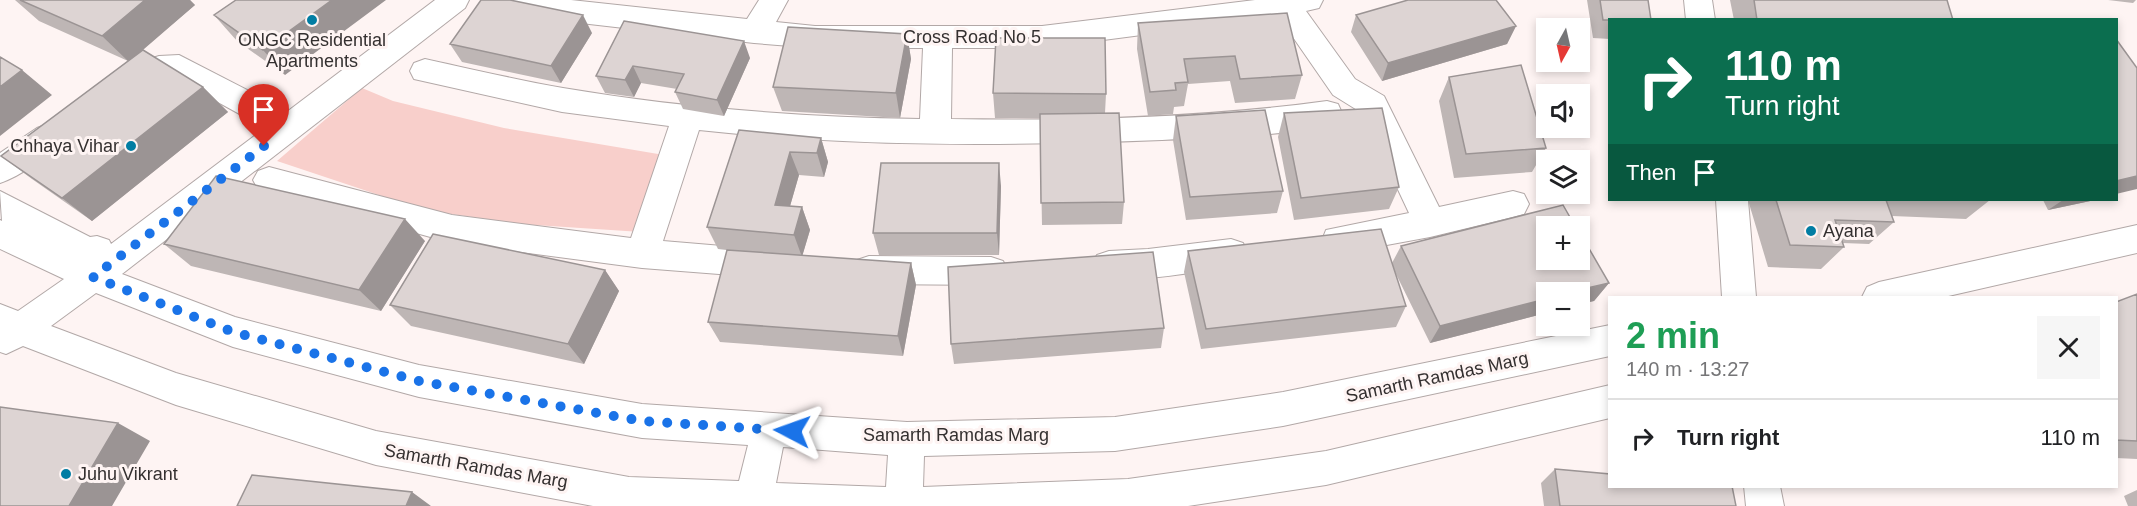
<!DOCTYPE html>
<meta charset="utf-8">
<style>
body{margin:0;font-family:Arial,sans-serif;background:#f6f6f6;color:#202124;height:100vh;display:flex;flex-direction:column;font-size:22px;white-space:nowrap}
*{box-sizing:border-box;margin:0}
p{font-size:20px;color:#757577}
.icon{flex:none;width:33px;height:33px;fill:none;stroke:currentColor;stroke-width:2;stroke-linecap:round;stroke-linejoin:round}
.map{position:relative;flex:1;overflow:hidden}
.sheet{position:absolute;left:1608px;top:296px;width:510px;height:192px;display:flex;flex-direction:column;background:#fff;border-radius:0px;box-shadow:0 3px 9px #0003}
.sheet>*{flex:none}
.guide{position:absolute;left:1608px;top:18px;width:510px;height:183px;border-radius:0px;box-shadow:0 3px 9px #0003;background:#0b6e4f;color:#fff;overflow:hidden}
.needle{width:39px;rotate:188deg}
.controls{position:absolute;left:1536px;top:18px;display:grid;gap:12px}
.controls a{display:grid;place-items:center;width:54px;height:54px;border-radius:0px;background:#fff;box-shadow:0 3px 9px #0003;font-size:30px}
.pin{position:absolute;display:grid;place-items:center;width:51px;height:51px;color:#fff;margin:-62px -26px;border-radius:50% 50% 50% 0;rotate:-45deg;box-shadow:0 0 6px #0007}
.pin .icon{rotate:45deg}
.me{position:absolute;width:66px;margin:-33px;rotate:274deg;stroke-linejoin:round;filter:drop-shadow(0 0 4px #0008)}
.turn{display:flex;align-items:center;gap:21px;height:126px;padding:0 18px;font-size:27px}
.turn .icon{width:78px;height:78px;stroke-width:2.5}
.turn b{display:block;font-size:42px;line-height:51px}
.then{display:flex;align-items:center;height:57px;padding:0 18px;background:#0003;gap:12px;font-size:22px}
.round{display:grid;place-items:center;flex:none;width:63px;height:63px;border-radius:0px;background:#f6f6f6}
.summary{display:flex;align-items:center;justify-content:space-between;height:102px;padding:0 18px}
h1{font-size:36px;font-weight:600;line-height:45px;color:#1e9e55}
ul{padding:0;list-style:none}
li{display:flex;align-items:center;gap:18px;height:78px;padding:0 18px;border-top:2px solid #e0e0e0}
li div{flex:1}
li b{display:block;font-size:22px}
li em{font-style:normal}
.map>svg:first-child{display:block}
</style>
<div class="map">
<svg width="2137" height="506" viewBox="0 0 2137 506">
<rect width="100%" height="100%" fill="#fef4f3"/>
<!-- green -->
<path fill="#f8cfcb" d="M 362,88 L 393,101 L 504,128 L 670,156 L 641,232 L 520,224 L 424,210 L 277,161 Z"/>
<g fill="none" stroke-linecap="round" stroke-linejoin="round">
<!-- minor casing -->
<g stroke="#b2a8a7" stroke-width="2">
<path id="minor" d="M 435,0 L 469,0 L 465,8 L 122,274 L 235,317 L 419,365 L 642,404 L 907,422 L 1115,417 L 1283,392 L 1610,325 L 1610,356 L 1283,426 L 1115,451 L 924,456 L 923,487 L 1128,479 L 1326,451 L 1610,385 L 1610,418 L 1326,485 L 1188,506 L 593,506 L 376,465 L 176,405 L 23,346 L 6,354 L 0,352 L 0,304 L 18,311 L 64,279 L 0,249 L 0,220 L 2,221 L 0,191 L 90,237 L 97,236 L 109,240 L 111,244 L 265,128 L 174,78 L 157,79 L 130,93 L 119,89 L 115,81 L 119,73 L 137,63 L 159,56 L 179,55 L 288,111 ZM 96,293 L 233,347 L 419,397 L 642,438 L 748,445 L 739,481 L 629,477 L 376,431 L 176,373 L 51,326 ZM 783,447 L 888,455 L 886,487 L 776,483 Z
M 512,0 L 571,0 L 747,19 L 759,0 L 788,0 L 776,22 L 815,26 L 1042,26 L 1255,0 L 1323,0 L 1319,8 L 1306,11 L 1355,79 L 1384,96 L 1439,207 L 1513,191 L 1524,194 L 1529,204 L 1524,214 L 1513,217 L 1430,237 L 1338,254 L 1326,250 L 1322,240 L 1326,230 L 1409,213 L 1362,113 L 1333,95 L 1279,17 L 1042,48 L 952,48 L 951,119 C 1076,121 1203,118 1327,101 L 1338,104 L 1342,113 L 1338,122 C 1290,137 1213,137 1162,140 C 1007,146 853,147 699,130 L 663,241 L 770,250 L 782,254 L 787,264 L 782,274 L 770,278 L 642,268 L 452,243 L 258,189 L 253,180 L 258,171 L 269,167 L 452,215 L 631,238 L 669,126 L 562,112 L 414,79 L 410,71 L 414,63 L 425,59 C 471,69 517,80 563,88 C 680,108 801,117 920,119 L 923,48 L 815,48 L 754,43 L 572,22 L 516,8 Z
M 1684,0 L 1712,0 L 1715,20 L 1686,20 Z
M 48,124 L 59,128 L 64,137 C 55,154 18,177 0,183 L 0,153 L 37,128 Z
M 1716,200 L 1748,200 L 1756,297 L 1722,297 Z
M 2137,225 L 2137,253 L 1944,297 L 1862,297 L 1867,287 L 1879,282 Z
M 1231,239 L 1243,243 L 1248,253 L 1243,263 L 1231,267 C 1196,271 1129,286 1097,275 L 1092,265 L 1097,255 L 1109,251 L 1148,249 Z
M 869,256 L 991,257 L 1003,261 L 1008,271 L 1003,281 L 991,285 L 869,284 L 857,280 L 852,270 L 857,260 Z
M 1744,486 L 1780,486 L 1784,506 L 1746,506 Z"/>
</g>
<!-- minor -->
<use href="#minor" fill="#fff" fill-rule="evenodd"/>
</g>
<!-- wall -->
<path fill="#beb6b5" d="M 15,0 L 190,0 L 195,5 L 138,53 L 203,87 L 228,112 L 92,221 L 32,179 L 1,156 L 128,61 L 39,21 Z
M 236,0 L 285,75 L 237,41 L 214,15 Z
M 1587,0 L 1648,0 L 1610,20 L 1610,39 L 1593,38 Z
M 1730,0 L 1947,0 L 1953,20 L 1734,20 Z
M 2108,0 L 2136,0 L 2133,3 Z
M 1356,15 L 1516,26 L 1507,44 L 1382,81 L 1351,32 Z
M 624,21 L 750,58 L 724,116 L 683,109 L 675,92 L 677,89 L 641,83 L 634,97 L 605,93 L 596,76 Z
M 1138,23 L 1302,75 L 1295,99 L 1235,103 L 1230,81 L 1188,84 L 1184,106 L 1174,107 L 1173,114 L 1148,116 L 1137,49 Z
M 592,33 L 561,83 L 462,62 L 450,44 Z
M 907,34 L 911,59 L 900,118 L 782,111 L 773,87 Z
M 1449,77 L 1546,148 L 1532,172 L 1454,178 L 1439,101 Z
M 993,93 L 1106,94 L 1105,113 L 1124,202 L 1122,224 L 1042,225 L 1040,118 L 995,118 Z
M 1284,113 L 1399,187 L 1389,209 L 1294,220 L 1278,137 Z
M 1176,116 L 1283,191 L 1277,213 L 1186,220 L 1173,140 Z
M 739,130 L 821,138 L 828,162 L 824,177 L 799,175 L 790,206 L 802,207 L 810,230 L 802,256 L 911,263 L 916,285 L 903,356 L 720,342 L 708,322 L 744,252 L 718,249 L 707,227 Z
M 1001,186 L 999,255 L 879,255 L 873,233 Z
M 1748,200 L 1990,200 L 1966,219 L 1892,216 L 1894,222 L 1869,244 L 1843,243 L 1844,247 L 1821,269 L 1768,267 Z
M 2043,200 L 2095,200 L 2048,210 Z
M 1563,205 L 1575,226 L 1546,226 L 1546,260 L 1580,260 L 1580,233 L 1609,283 L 1594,301 L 1580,304 L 1580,292 L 1546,292 L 1546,313 L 1430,343 L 1394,270 L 1406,306 L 1396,327 L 1201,349 L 1184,272 L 1188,251 L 1381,229 L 1392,263 L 1401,246 Z
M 425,241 L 381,311 L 191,266 L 164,244 Z
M 605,270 L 619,291 L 584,364 L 411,326 L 390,305 Z
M 2137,294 L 2137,459 L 2116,458 L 2116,302 Z
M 1164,328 L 1161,348 L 954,364 L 951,344 Z
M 1555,469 L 1736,506 L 1544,506 L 1541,483 Z
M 2137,490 L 2137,506 L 2128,506 L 2124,496 Z"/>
<!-- shaded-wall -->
<path fill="#9b9494" d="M 145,0 L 190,0 L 195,5 L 129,62 L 102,36 Z
M 332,0 L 386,0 L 285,75 L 263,50 Z
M 583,15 L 592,33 L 561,83 L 551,66 Z
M 1516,26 L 1507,44 L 1382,81 L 1388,63 Z
M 907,34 L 911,59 L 900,118 L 896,93 Z
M 744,41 L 750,58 L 724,116 L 717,100 Z
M 633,66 L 641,83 L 634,97 L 625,80 Z
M 22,70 L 52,95 L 0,136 L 0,87 Z
M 203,87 L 228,112 L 92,221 L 62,198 Z
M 821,138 L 828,162 L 824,177 L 817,153 Z
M 790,152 L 799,175 L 784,227 L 775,205 Z
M 999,163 L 1001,186 L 999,255 L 997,233 Z
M 2137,176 L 2137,189 L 2116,194 L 2116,181 Z
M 2063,200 L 2095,200 L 2048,210 Z
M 802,207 L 810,230 L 802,257 L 794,235 Z
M 405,219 L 425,241 L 381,311 L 359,290 Z
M 911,263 L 916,285 L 903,356 L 898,336 Z
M 605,270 L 619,291 L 584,364 L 568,344 Z
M 1609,283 L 1594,301 L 1580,304 L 1580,292 L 1570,292 Z
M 1546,299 L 1546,313 L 1430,343 L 1440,326 Z
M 118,423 L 150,441 L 112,506 L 69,506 Z
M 412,492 L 431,506 L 406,506 Z"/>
<!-- building -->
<path fill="#ddd4d3" stroke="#9b9494" stroke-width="1.5" d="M 20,0 L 145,0 L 102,36 Z
M 236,0 L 332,0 L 263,50 L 214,15 Z
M 481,0 L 510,0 L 583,15 L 551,66 L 450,44 Z
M 1408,0 L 1496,0 L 1516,26 L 1388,63 L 1356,15 Z
M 1600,0 L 1648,0 L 1651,20 L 1603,20 Z
M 1754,0 L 1947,0 L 1953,20 L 1757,20 Z
M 1287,13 L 1302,75 L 1240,79 L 1235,56 L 1184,59 L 1188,82 L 1175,83 L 1176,90 L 1150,92 L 1138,23 Z
M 624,21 L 744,41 L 717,100 L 675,92 L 684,74 L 633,66 L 625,80 L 596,76 Z
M 788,27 L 907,34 L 896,93 L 773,87 Z
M 996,38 L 1105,38 L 1106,94 L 993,93 Z
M 2116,39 L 2137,68 L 2137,176 L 2116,181 Z
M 143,50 L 203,87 L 62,198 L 1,156 Z
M 0,57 L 22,70 L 0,87 Z
M 1521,65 L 1546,148 L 1466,154 L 1449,77 Z
M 1382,108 L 1399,187 L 1301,198 L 1284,113 Z
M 1265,110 L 1283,191 L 1190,197 L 1176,116 Z
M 1119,113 L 1124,202 L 1041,203 L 1040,114 Z
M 739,130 L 821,138 L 817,153 L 790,152 L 775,205 L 802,207 L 794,235 L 707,227 Z
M 881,163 L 999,163 L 997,233 L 873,233 Z
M 216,176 L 405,219 L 359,290 L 164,244 Z
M 1776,200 L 1886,200 L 1894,222 L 1835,220 L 1844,247 L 1790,245 Z
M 1563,205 L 1575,226 L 1546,226 L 1546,260 L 1580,260 L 1580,233 L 1609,283 L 1570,292 L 1546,292 L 1546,299 L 1440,326 L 1401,246 Z
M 1381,229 L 1406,306 L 1206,329 L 1188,251 Z
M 433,234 L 605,270 L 568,344 L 390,305 Z
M 727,250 L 911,263 L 898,336 L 708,322 Z
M 1153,252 L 1164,328 L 951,344 L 948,267 Z
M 2137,294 L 2137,441 L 2116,440 L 2116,302 Z
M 0,407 L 118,423 L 69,506 L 0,506 Z
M 1555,469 L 1610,474 L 1610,486 L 1732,486 L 1736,506 L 1560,506 Z
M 252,475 L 412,492 L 406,506 L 237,506 Z"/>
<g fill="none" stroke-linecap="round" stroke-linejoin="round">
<!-- route -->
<path stroke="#1a73e8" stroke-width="10" stroke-dasharray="0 18" d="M 264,146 L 93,277 L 233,332 L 419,381 L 642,421 L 792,431"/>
</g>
<!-- markers -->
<g fill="#017da3" stroke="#fef4f3" stroke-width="2">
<circle cx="312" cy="20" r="6"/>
<circle cx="131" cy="146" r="6"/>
<circle cx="1811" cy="231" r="6"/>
<circle cx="66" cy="474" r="6"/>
</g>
<g text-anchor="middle" stroke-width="6" stroke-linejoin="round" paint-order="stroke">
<!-- street labels -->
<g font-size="18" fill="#343030" stroke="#fef4f3">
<text x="972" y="43">Cross Road No 5</text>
<text transform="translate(1437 377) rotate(-12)" y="6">Samarth Ramdas Marg</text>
<text x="956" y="441">Samarth Ramdas Marg</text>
<text transform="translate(476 466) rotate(10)" y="6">Samarth Ramdas Marg</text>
</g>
<!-- poi labels -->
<g font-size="18" fill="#343030" stroke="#fef4f3" text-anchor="start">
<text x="312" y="46" text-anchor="middle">ONGC Residential<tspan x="312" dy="21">Apartments</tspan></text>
<text x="119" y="152" text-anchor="end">Chhaya Vihar</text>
<text x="1823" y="237">Ayana</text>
<text x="78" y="480">Juhu Vikrant</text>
</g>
</g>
</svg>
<div class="controls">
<a><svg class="needle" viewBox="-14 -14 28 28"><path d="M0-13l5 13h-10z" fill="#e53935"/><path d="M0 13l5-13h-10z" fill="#757577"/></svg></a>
<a><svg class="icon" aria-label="sound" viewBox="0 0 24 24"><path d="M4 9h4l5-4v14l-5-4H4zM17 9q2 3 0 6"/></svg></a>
<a><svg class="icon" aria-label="layers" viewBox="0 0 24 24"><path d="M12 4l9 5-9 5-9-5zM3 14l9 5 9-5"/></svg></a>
<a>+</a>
<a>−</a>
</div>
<div class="pin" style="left:264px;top:146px;background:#d93025"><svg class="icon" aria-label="arrive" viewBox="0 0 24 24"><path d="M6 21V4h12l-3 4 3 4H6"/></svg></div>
<svg class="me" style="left:792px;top:431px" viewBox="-20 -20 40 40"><path d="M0-17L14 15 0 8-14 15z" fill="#1a73e8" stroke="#fff" stroke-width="4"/></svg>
<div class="guide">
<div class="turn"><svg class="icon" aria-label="right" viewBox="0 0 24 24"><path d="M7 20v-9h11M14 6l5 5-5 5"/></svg><div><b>110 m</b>Turn right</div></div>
<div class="then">Then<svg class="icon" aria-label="arrive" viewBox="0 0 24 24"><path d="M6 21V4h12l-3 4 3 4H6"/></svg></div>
</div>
<section class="sheet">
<div class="summary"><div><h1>2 min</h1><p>140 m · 13:27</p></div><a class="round"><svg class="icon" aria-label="close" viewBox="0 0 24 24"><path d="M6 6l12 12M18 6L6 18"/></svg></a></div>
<ul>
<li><svg class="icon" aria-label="right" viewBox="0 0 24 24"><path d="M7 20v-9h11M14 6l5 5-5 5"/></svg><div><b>Turn right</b></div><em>110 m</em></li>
</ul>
</section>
</div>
